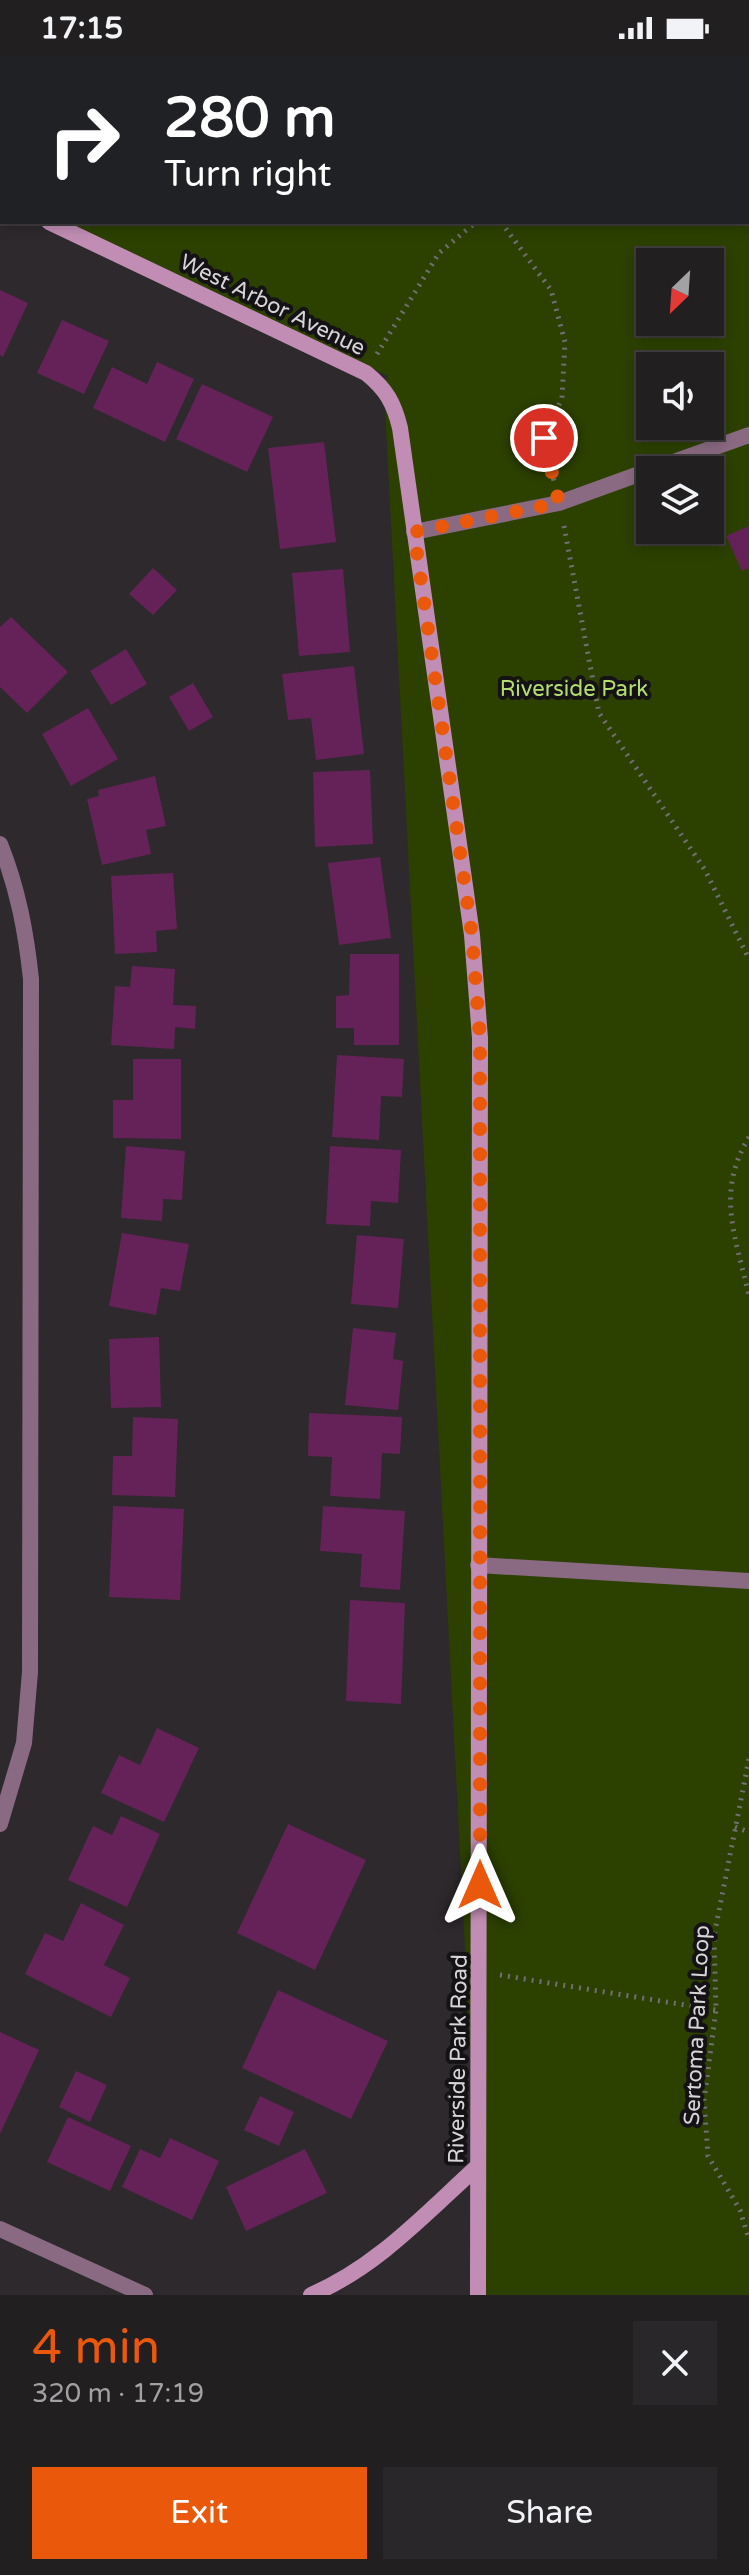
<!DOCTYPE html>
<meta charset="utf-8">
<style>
body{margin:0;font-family:"Varela Round",sans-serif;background:#2a272a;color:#f1f3f6;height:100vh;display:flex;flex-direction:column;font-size:30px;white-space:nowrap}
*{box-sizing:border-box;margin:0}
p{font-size:26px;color:#a2a2a5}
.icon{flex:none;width:44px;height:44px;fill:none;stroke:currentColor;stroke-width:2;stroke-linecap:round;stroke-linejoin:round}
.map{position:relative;height:2239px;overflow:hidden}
.details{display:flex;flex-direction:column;background:#221f21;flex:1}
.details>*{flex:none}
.hud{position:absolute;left:0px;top:0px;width:750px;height:168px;box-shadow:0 4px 12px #0003,0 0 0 2px #3f3d3f;background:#202124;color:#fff;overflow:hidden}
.needle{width:52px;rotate:205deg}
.buttons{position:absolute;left:636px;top:192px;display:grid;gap:16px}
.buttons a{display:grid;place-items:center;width:88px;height:88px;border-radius:0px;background:#221f21;box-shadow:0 4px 12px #0003,0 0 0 2px #3f3d3f;font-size:40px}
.pin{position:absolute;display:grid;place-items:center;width:68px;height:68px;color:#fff;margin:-34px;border:4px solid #fff;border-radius:50%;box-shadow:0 2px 8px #0007}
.me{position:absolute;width:88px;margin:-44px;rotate:0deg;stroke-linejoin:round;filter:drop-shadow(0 0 6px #0008)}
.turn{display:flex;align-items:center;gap:28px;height:168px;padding:0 32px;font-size:36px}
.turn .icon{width:104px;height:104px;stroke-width:2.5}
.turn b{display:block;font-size:56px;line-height:68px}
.round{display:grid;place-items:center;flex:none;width:84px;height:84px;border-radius:0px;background:#2a272a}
.overview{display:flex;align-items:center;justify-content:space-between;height:136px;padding:0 32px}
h1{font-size:48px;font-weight:600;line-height:60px;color:#ea580c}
.action{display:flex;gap:16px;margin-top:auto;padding:16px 32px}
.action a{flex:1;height:92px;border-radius:0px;background:#ea580c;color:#fff;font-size:32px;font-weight:600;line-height:92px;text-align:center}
.action a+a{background:#2a272a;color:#f1f3f6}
.status{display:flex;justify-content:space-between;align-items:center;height:56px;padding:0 40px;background:#221f21;direction:ltr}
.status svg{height:22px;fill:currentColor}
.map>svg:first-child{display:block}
</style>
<div class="status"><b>17:15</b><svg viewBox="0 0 49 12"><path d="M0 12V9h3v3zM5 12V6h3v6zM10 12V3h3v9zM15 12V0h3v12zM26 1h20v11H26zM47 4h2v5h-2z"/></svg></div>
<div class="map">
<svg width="749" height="2239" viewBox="0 0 749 2239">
<rect width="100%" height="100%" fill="#2d292c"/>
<!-- green -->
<path fill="#2c4000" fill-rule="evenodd" d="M 105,0 L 749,0 L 749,2239 L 483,2239 L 384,332 L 388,320 L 67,166 L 748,166 L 748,2 ZM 650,206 L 710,206 L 710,266 L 650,266 ZM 650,310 L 710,310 L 710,370 L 650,370 ZM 650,414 L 710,414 L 710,474 L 650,474 Z"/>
<!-- building -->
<path fill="#652259" d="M 0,234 L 28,247 L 3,301 L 0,299 Z
M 62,264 L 109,285 L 84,338 L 37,317 Z
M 157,306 L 194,323 L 165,386 L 93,352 L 112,311 L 147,328 Z
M 202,328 L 273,361 L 247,416 L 176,383 Z
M 324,386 L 336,486 L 280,493 L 268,392 Z
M 749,470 L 749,512 L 742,515 L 726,480 Z
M 153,512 L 177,534 L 153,559 L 129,538 Z
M 343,513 L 350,596 L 299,600 L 292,517 Z
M 11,561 L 68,616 L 27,657 L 0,631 L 0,571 Z
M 126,593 L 147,628 L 111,649 L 90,615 Z
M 354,610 L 364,698 L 316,704 L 311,662 L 288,664 L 282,618 Z
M 193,627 L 213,661 L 189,675 L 169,641 Z
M 88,652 L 118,703 L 71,730 L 42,678 Z
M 370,714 L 373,788 L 315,791 L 313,716 Z
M 155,720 L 166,770 L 146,774 L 151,798 L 102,809 L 87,743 L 99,740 L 98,734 Z
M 380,801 L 391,882 L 339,889 L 328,807 Z
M 173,817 L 177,873 L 156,875 L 157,896 L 115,898 L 111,820 Z
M 350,898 L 399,898 L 399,989 L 354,989 L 354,972 L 336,972 L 336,940 L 349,939 Z
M 132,910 L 175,913 L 173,949 L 196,950 L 195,973 L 175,971 L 174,993 L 111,989 L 115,930 L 130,931 Z
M 337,999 L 404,1003 L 402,1041 L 381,1040 L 379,1084 L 332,1081 Z
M 133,1003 L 181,1003 L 181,1083 L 113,1082 L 113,1044 L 133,1044 Z
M 126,1090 L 185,1095 L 182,1144 L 163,1143 L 162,1165 L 121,1162 Z
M 330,1090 L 401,1094 L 398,1147 L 371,1145 L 370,1170 L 326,1168 Z
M 122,1177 L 189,1188 L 180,1235 L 161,1232 L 156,1259 L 109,1250 Z
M 357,1179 L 404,1183 L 398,1252 L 351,1248 Z
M 353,1272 L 396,1277 L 393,1303 L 403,1305 L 398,1354 L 345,1349 Z
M 159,1281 L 161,1351 L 111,1352 L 109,1283 Z
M 309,1357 L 402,1361 L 400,1398 L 382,1397 L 380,1443 L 330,1440 L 332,1401 L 308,1400 Z
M 133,1361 L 178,1363 L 175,1441 L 112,1439 L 113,1400 L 132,1400 Z
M 113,1450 L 184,1453 L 180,1544 L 109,1541 Z
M 323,1450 L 405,1455 L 400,1534 L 360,1531 L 362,1498 L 320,1495 Z
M 350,1544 L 405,1547 L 401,1648 L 346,1645 Z
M 157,1672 L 199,1692 L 164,1766 L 101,1737 L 119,1699 L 140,1709 Z
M 121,1760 L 160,1778 L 127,1851 L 68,1824 L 93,1770 L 112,1779 Z
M 288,1768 L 366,1804 L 315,1914 L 237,1877 Z
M 81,1847 L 124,1869 L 104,1909 L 130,1922 L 111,1961 L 25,1918 L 45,1877 L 63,1885 Z
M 278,1934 L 388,1985 L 351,2063 L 242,2012 Z
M 0,1976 L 39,1994 L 0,2078 Z
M 76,2015 L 107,2029 L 90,2066 L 59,2051 Z
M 260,2040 L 294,2056 L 279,2090 L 244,2074 Z
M 68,2061 L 131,2090 L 110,2135 L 47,2106 Z
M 170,2082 L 219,2105 L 192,2164 L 122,2131 L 140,2093 L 160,2102 Z
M 305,2093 L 327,2137 L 246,2175 L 226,2131 Z"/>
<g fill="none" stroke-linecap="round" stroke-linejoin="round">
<!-- path -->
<path stroke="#726f72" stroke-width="5" stroke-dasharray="2 6" stroke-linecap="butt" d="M 269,0 L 270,2
M 748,69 L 749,70
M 501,166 L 551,234 L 565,286 L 562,342 L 544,382 L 554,425
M 377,298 L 439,197 L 476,166
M 564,470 L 599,657 L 705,814 L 749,903
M 749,1081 C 715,1137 736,1181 749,1240
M 749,1703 L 714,1880 L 716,1954 L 704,2044 L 708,2100 L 740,2154 L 749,2183
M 735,1771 L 749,1776
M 500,1919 L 716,1954"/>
<!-- service -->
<path stroke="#8a6a82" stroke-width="16" d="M 651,414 L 749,379
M 414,476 L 559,447 L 650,414
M 478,1509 L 749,1525"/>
<!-- minor -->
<path stroke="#8a6a82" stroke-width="16" d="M 0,788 C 18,833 26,876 31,923 L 30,1616 L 24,1687 L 0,1768
M 0,2173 L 145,2239"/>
<!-- secondary -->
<path stroke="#c18db4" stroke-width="16" d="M 0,143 L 2,144
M 49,166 L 366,317 C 386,333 394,347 400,372 L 472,879 L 480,982 L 478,2239
M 311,2239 C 377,2211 426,2157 478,2110"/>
</g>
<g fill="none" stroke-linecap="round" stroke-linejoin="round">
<!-- route -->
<path stroke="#ea580c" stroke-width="14" stroke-dasharray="0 25.2" d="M 480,1829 L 480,982 L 472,879 L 414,476 L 559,447 L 544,382"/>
</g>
<g text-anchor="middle" stroke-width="8" stroke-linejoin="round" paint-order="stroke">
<!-- street labels -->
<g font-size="22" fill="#d7d5d7" stroke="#141214">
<text transform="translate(273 248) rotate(26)" y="8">West Arbor Avenue</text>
<text transform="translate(696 1969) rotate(-87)" y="8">Sertoma Park Loop</text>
<text transform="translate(457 2003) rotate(-89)" y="8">Riverside Park Road</text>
</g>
<!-- park labels -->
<g font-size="22" fill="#b4df6e" stroke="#141214">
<text x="574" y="640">Riverside Park</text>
</g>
</g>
</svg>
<div class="buttons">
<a><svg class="needle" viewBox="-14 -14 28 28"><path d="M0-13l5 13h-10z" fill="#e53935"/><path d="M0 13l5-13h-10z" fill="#a2a2a5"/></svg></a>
<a><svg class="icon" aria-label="sound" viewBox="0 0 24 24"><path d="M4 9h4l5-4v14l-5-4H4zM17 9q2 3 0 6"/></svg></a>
<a><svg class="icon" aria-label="layers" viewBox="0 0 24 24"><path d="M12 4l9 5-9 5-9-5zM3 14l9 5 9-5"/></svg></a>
</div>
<div class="pin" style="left:544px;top:382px;background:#d93025"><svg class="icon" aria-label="arrive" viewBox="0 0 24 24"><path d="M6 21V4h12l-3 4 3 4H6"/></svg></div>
<svg class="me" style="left:480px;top:1829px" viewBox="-20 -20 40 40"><path d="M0-17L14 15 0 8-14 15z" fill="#ea580c" stroke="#fff" stroke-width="4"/></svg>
<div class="hud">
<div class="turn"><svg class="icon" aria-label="right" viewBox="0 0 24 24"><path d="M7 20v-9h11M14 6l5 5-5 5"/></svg><div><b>280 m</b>Turn right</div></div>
</div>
</div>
<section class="details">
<div class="overview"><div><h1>4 min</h1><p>320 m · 17:19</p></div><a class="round"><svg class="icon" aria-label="close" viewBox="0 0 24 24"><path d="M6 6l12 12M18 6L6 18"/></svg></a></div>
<div class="action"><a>Exit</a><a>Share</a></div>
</section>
